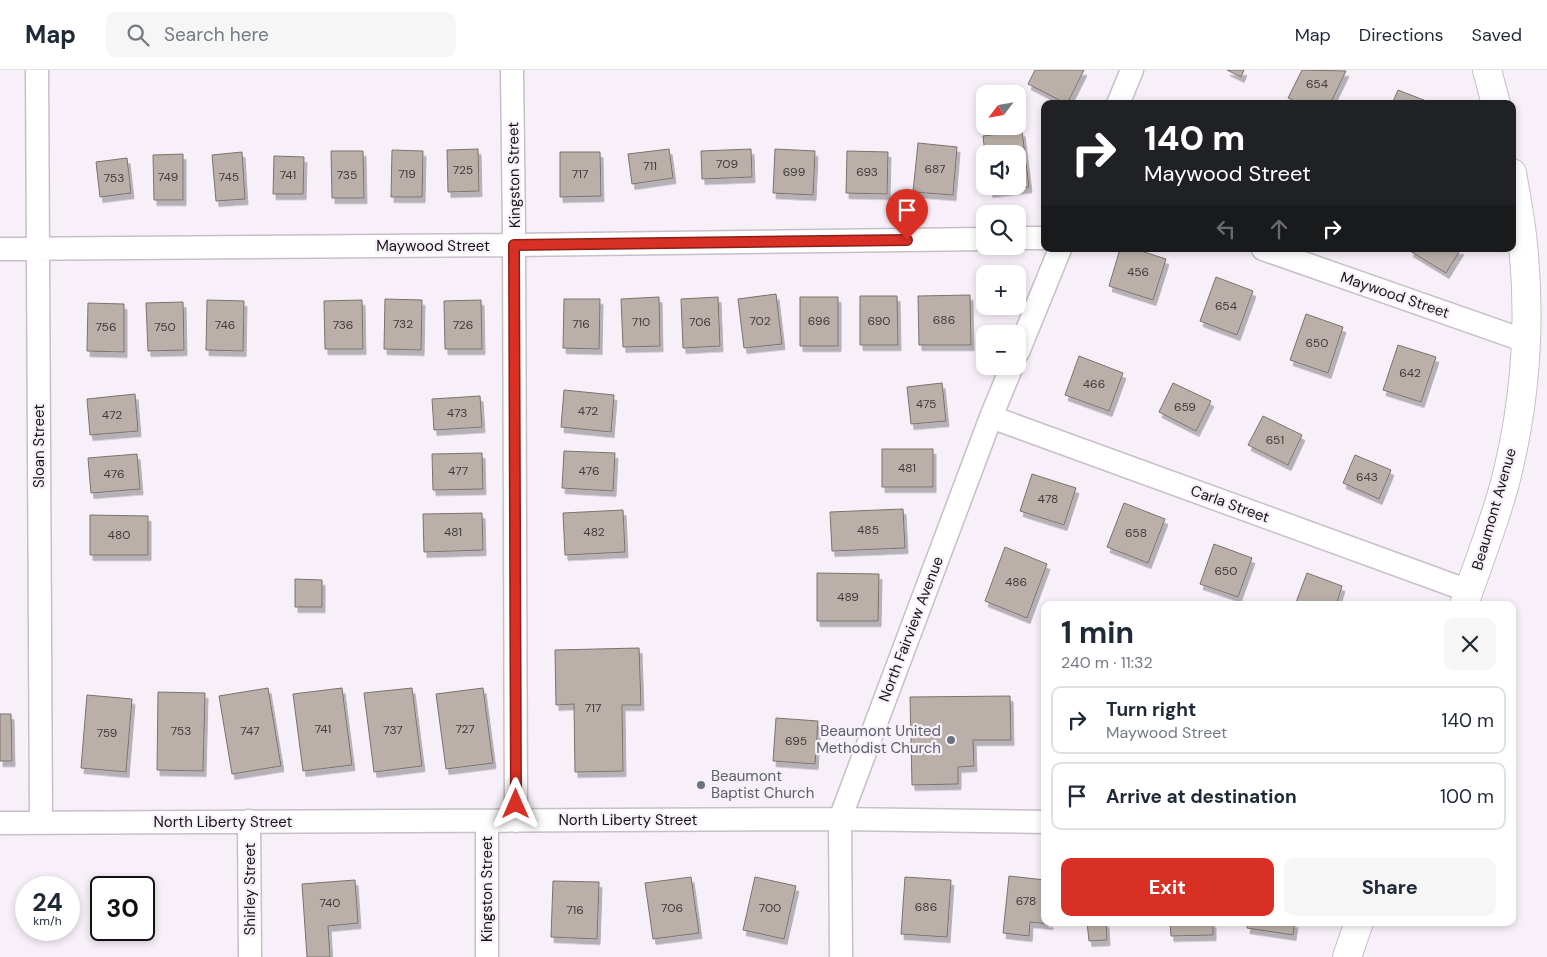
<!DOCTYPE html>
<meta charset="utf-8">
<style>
body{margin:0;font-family:"DM Sans",sans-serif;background:#f6f6f7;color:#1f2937;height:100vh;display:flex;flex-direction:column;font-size:19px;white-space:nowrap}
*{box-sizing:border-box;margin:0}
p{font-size:16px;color:#747a83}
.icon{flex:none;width:28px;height:28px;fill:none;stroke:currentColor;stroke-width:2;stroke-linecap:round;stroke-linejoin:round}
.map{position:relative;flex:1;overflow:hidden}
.details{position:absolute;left:1041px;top:531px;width:475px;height:325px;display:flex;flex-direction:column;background:#fff;border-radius:10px;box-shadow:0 2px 8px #0003}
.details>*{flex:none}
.hud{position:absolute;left:1041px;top:30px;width:475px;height:152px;border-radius:10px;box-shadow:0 2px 8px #0003;background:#202124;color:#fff;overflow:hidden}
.needle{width:32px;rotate:239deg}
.tools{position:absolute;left:976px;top:15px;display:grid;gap:10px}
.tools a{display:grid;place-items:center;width:50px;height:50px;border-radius:10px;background:#fff;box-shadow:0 2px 8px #0003;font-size:25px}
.speed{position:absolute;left:15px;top:806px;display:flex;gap:10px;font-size:25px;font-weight:700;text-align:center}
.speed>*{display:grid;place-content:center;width:65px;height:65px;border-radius:50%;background:#fff;box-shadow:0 2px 8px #0003;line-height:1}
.speed small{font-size:12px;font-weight:400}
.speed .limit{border:2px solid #111;border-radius:8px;background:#fff;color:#111}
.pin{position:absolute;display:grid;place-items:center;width:42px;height:42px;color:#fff;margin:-51px -21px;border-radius:50% 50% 50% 0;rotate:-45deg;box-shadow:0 0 5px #0007}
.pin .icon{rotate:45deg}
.me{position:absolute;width:55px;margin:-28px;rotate:0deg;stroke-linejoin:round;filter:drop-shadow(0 0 4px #0008)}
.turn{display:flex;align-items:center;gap:18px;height:105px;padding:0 20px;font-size:22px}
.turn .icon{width:65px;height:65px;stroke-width:2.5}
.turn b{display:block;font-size:35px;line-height:42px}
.lanes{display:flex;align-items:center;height:48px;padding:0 20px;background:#0003;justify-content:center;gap:25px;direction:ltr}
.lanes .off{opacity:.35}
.round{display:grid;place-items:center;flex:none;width:52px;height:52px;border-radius:10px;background:#f6f6f7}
.summary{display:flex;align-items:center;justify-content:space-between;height:85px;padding:0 20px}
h1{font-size:30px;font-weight:700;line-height:38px}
.button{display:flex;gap:10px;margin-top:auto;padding:10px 20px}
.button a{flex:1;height:58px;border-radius:10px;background:#d93025;color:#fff;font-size:20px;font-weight:700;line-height:58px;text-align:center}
.button a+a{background:#f6f6f7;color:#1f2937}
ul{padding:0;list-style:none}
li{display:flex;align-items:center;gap:15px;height:68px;margin:0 10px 8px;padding:0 10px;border:2px solid #e0e1e3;border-radius:10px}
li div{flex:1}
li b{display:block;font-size:19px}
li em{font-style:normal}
header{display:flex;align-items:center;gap:30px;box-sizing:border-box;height:70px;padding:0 25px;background:#fff;border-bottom:1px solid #e0e1e3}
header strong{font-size:24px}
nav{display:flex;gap:28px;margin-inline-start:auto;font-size:18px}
.search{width:350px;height:45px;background:#f6f6f7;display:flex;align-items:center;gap:12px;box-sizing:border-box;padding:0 18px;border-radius:10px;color:#747a83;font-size:19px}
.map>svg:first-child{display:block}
</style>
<header>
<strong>Map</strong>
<div class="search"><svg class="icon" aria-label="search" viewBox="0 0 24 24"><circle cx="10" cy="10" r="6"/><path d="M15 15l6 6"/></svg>Search here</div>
<nav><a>Map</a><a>Directions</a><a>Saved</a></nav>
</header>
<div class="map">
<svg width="1547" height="887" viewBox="0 0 1547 887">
<defs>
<filter id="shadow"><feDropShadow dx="3" dy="5.5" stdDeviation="0" flood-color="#0004"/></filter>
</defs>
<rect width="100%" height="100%" fill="#f8f0f9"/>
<!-- building -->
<path fill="#bab0a9" stroke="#7b726b" filter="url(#shadow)" d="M 1035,0 L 1084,0 L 1067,34 L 1028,14 Z
M 1227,0 L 1244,0 L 1241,7 Z
M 1302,0 L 1346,1 L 1330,34 L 1301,34 L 1288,28 Z
M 1398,20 L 1434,34 L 1392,34 Z
M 1022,61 L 1029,117 L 990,122 L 989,116 L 1018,116 L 1018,84 L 985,84 L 983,66 Z
M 918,73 L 957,77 L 953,125 L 913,122 Z
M 478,79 L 479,121 L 448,122 L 447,80 Z
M 669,79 L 673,108 L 632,114 L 628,84 Z
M 751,79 L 752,107 L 702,109 L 701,81 Z
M 775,79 L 815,81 L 813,125 L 773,123 Z
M 392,80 L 423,81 L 422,127 L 391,127 Z
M 331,81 L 363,81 L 364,128 L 332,128 Z
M 847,81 L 888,82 L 887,124 L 846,123 Z
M 242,82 L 245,129 L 216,131 L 212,85 Z
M 560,82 L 600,82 L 601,126 L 560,127 Z
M 183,84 L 183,130 L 154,130 L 153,85 Z
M 274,86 L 304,87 L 303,124 L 273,124 Z
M 127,88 L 131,123 L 100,127 L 96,92 Z
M 1120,179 L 1135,179 L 1166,189 L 1153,230 L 1109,216 Z
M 1411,179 L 1461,179 L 1446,203 L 1410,181 Z
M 1216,207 L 1253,221 L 1237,265 L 1200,251 Z
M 776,224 L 782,274 L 744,278 L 738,229 Z
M 970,225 L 971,275 L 919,275 L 918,226 Z
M 860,226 L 897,226 L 898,275 L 860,275 Z
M 659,227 L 660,276 L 623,277 L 621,229 Z
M 718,227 L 720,276 L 683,278 L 681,229 Z
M 800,227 L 838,227 L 838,276 L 800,276 Z
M 385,229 L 422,230 L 421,280 L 384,279 Z
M 564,229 L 600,229 L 599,279 L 563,278 Z
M 207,230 L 244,231 L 243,281 L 206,280 Z
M 362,230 L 363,279 L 325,279 L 324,231 Z
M 481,230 L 482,279 L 445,279 L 444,231 Z
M 183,232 L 184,280 L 148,281 L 146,233 Z
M 88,233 L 124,234 L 124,282 L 87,281 Z
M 1306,244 L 1343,257 L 1328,303 L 1290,290 Z
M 1398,275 L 1436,287 L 1421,332 L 1383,320 Z
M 1079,286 L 1123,303 L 1109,341 L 1065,325 Z
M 942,313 L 946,351 L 911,354 L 907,317 Z
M 1173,313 L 1211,331 L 1196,361 L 1159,342 Z
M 564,320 L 614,325 L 611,362 L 561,357 Z
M 135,324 L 138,361 L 90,365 L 87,329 Z
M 480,326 L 482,357 L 434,360 L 432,329 Z
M 1263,346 L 1302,365 L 1288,395 L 1248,375 Z
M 882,379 L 933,379 L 933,417 L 882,417 Z
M 564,381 L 615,383 L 613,421 L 562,418 Z
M 482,383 L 483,419 L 433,420 L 432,384 Z
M 137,384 L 140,419 L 91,423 L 88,388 Z
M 1355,385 L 1391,400 L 1379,429 L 1343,413 Z
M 1032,404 L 1076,418 L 1064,455 L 1020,441 Z
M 1124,433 L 1165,449 L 1148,493 L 1107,477 Z
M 903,439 L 905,478 L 832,481 L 830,442 Z
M 623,440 L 625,482 L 565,485 L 563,443 Z
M 482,443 L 483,480 L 424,482 L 423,444 Z
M 90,445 L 148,446 L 148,485 L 90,485 Z
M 1214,474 L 1252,488 L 1238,527 L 1200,514 Z
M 1005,477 L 1047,494 L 1027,548 L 985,531 Z
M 817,503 L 879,504 L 878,551 L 817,551 Z
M 1307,503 L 1342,516 L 1336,535 L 1295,535 Z
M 295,509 L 322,510 L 322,537 L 295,537 Z
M 639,578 L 641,635 L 622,635 L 623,701 L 575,702 L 574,634 L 556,635 L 555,580 Z
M 268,618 L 281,696 L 232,704 L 219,626 Z
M 342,618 L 352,695 L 303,701 L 293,624 Z
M 412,618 L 422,696 L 374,702 L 364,623 Z
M 483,618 L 493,693 L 446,699 L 436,624 Z
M 158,622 L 205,623 L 203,701 L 157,700 Z
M 87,625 L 132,629 L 126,702 L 81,698 Z
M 1010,626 L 1011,670 L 973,670 L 974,696 L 958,697 L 958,714 L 912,715 L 910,627 Z
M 0,644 L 11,644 L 12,691 L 0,691 Z
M 776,648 L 818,651 L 815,694 L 773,691 Z
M 1009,806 L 1045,810 L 1045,852 L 1050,852 L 1050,854 L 1030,852 L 1029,866 L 1003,863 Z
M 691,807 L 699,863 L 653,869 L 645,813 Z
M 755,807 L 796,816 L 784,869 L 743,860 Z
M 905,807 L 951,810 L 947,867 L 901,864 Z
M 355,810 L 358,853 L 328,856 L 330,887 L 307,887 L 302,814 Z
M 553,811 L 599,812 L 597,869 L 551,867 Z
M 144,815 L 150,858 L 144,859 L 144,818 L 127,818 Z
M 69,826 L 71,847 L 69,847 Z
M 1087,852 L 1106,852 L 1107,870 L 1089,871 Z
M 1170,852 L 1213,852 L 1213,865 L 1171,866 Z
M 1248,852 L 1295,852 L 1293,865 L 1247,858 Z
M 115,860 L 136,860 L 115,863 Z"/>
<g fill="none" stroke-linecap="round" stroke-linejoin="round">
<!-- minor casing -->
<g stroke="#c7bfc8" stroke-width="25">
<path id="minor" d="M 37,0 L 41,753
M 512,0 L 514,162 L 516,751
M 1118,34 L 1132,0
M 1018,168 L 1045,168
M 0,179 L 514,175 L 985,169
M 1263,179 L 1526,271
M 1018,282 L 1060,179
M 991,347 L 1469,521
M 249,751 L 250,887
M 0,753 L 840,749 L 1045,752
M 487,887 L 487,751
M 841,887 L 840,749 L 991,347 L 1012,296"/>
</g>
<!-- tertiary casing -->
<g stroke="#c7bfc8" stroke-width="30">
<path id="tertiary" d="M 1487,0 L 1496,34
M 1464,535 C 1478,493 1495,452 1506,409 C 1525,333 1531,252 1523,175 C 1521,151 1516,127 1512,103
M 1347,887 L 1359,852"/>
</g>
<!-- minor -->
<use href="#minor" stroke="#fff" stroke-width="22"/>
<!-- tertiary -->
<use href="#tertiary" stroke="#fff" stroke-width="28"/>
</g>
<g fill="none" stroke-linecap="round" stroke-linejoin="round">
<!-- route casing -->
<g stroke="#8d1f18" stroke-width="12">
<path id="route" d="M 516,734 L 514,175 L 907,170"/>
</g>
<!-- route -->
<use href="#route" stroke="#d93025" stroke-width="9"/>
</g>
<!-- markers -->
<g fill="#6b7280" stroke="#f8f0f9" stroke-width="2">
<circle cx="951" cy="670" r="5"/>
<circle cx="701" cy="715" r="5"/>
</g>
<g text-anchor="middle" stroke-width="4.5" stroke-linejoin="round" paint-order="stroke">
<!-- number labels -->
<g font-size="12" fill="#403b3c">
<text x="1317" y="18">654</text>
<text x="727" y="98">709</text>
<text x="650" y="100">711</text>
<text x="935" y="103">687</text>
<text x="463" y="104">725</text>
<text x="794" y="106">699</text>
<text x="867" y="106">693</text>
<text x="407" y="108">719</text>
<text x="580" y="108">717</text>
<text x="288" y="109">741</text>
<text x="347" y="109">735</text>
<text x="168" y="111">749</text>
<text x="229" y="111">745</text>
<text x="114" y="112">753</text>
<text x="1138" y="206">456</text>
<text x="1226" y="240">654</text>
<text x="944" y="254">686</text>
<text x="760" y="255">702</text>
<text x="819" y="255">696</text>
<text x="879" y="255">690</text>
<text x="641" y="256">710</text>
<text x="700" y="256">706</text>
<text x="403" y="258">732</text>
<text x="581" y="258">716</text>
<text x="225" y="259">746</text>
<text x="343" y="259">736</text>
<text x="463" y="259">726</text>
<text x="106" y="261">756</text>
<text x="165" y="261">750</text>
<text x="1317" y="277">650</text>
<text x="1410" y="307">642</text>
<text x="1094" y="318">466</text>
<text x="926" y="338">475</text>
<text x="1185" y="341">659</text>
<text x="588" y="345">472</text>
<text x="457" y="347">473</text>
<text x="112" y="349">472</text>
<text x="1275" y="374">651</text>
<text x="907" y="402">481</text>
<text x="458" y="405">477</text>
<text x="589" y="405">476</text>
<text x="114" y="408">476</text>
<text x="1367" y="411">643</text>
<text x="1048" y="433">478</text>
<text x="868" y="464">485</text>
<text x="453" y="466">481</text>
<text x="594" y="466">482</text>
<text x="1136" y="467">658</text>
<text x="119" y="469">480</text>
<text x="1226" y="505">650</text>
<text x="1016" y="516">486</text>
<text x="848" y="531">489</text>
<text x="593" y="642">717</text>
<text x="323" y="663">741</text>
<text x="465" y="663">727</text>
<text x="393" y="664">737</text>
<text x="181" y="665">753</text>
<text x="250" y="665">747</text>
<text x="107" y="667">759</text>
<text x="796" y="675">695</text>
<text x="1026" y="835">678</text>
<text x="330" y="837">740</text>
<text x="926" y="841">686</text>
<text x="672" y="842">706</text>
<text x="770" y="842">700</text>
<text x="575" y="844">716</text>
</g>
<!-- street labels -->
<g font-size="15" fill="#171418" stroke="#f8f0f9">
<text transform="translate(514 105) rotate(-91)" y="5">Kingston Street</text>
<text x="433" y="181">Maywood Street</text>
<text transform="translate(1395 225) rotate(19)" y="5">Maywood Street</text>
<text transform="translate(39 376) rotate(-90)" y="5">Sloan Street</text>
<text transform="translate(1230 434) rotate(20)" y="5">Carla Street</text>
<text transform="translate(1494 439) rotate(-74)" y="5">Beaumont Avenue</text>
<text transform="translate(911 559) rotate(-69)" y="5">North Fairview Avenue</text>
<text x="628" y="755">North Liberty Street</text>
<text x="223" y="757">North Liberty Street</text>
<text transform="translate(250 819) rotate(-90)" y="5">Shirley Street</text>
<text transform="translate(487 819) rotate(-90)" y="5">Kingston Street</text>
</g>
<!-- worship labels -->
<g font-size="15" fill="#5b616d" stroke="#f8f0f9" text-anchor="end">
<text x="941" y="666">Beaumont United<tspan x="941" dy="17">Methodist Church</tspan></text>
<text x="711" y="711" text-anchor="start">Beaumont<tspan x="711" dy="17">Baptist Church</tspan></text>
</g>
</g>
</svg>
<div class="tools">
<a><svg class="needle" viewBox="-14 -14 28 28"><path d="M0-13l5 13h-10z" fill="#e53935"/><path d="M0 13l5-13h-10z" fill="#747a83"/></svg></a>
<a><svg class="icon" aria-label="sound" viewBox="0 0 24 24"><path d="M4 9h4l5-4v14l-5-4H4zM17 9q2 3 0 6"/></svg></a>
<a><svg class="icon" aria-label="search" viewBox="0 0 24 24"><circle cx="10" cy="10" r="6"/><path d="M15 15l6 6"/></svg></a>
<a>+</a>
<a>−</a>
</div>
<div class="speed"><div>24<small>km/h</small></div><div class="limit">30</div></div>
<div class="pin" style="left:907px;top:170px;background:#d93025"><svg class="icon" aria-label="arrive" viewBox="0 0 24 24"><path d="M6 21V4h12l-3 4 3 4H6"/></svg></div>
<svg class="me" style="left:516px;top:734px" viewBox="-20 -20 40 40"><path d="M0-17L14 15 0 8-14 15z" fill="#d93025" stroke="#fff" stroke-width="4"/></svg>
<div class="hud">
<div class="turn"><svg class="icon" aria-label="right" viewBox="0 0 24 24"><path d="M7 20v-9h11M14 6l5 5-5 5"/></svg><div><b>140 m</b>Maywood Street</div></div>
<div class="lanes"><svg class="icon off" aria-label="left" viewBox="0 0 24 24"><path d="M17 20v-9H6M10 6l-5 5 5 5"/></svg><svg class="icon off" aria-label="ahead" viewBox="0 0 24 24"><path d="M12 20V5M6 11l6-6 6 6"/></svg><svg class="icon" aria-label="right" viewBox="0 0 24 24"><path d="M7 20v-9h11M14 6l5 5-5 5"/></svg></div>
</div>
<section class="details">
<div class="summary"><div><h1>1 min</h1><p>240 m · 11:32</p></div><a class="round"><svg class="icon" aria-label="close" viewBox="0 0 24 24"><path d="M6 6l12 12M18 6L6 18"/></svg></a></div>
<ul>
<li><svg class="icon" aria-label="right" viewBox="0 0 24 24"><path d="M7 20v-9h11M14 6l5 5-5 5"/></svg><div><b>Turn right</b><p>Maywood Street</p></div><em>140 m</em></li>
<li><svg class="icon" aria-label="arrive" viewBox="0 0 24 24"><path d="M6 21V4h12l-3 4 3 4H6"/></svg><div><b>Arrive at destination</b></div><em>100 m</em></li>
</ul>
<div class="button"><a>Exit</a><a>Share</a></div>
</section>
</div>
